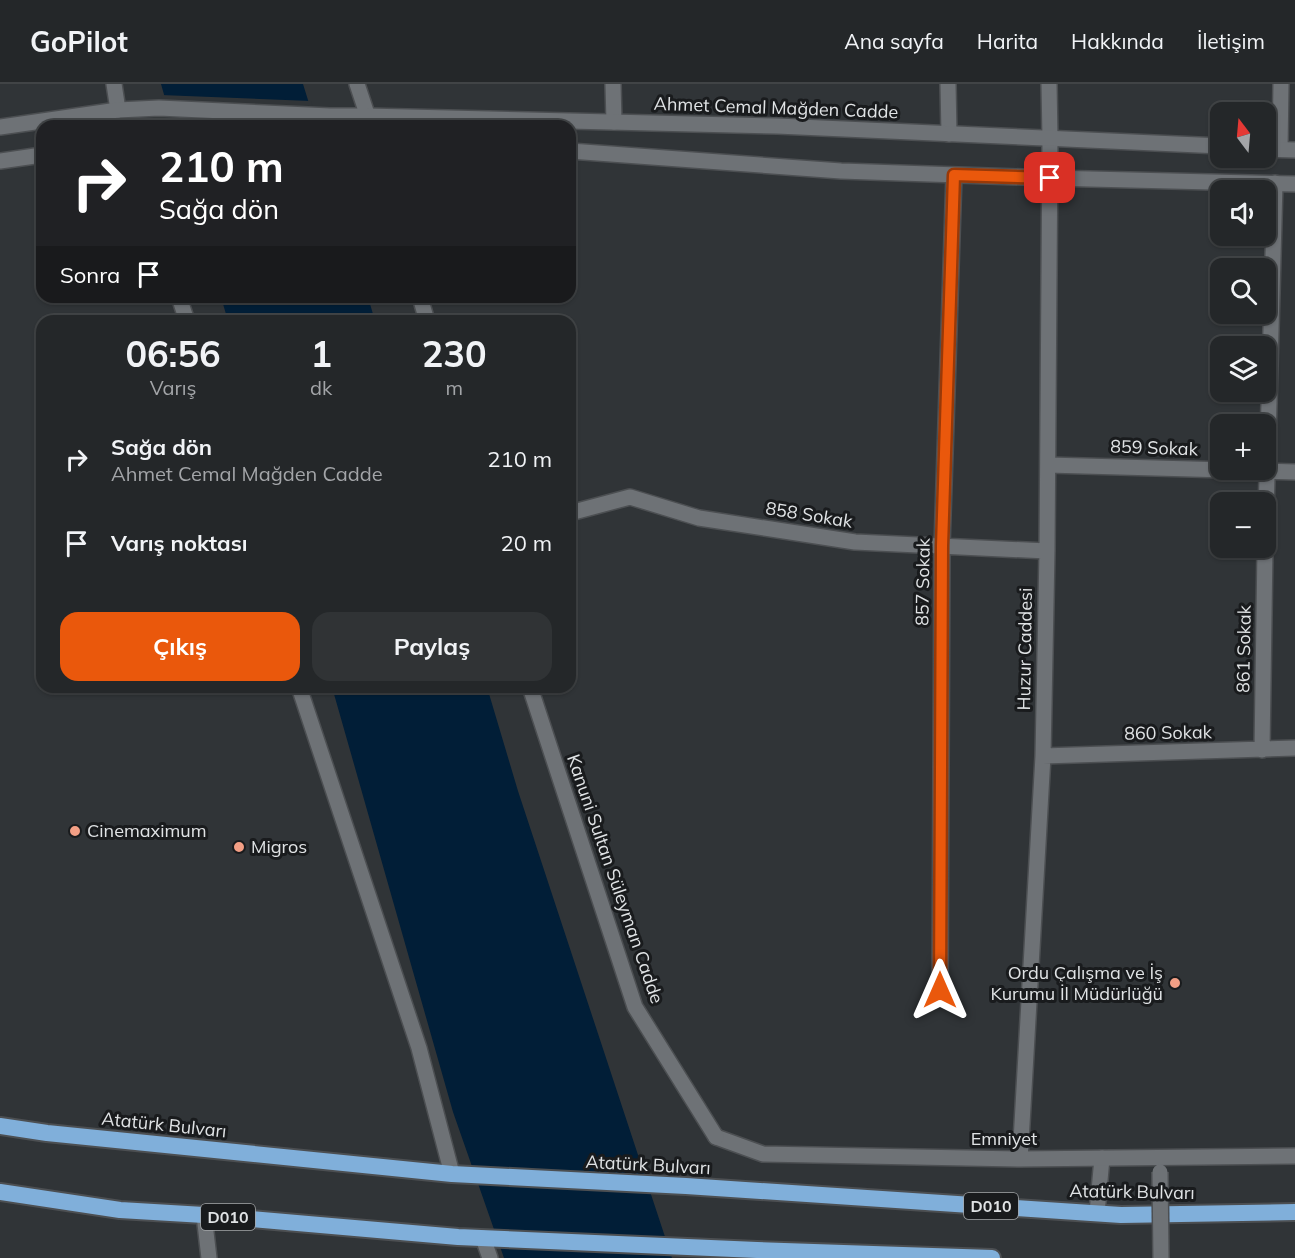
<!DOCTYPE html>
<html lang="tr">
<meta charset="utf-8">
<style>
body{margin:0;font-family:Mulish,sans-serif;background:#303335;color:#f1f3f6;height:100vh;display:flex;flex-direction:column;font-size:22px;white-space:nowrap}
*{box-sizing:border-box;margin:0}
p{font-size:20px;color:#a3a5a8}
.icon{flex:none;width:33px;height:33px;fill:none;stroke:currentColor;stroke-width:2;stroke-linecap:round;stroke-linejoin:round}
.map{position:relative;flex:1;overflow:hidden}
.drawer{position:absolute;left:36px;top:231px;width:540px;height:378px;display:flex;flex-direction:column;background:#242729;border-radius:18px;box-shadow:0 2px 4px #0004,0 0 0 2px #414446}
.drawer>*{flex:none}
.top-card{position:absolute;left:36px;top:36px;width:540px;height:183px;border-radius:18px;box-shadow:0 2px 4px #0004,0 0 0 2px #414446;background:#202124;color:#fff;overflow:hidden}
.needle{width:39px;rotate:344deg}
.buttons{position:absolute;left:1210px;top:18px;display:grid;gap:12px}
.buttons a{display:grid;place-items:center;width:66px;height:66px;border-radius:12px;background:#242729;box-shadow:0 2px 4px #0004,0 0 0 2px #414446;font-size:30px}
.pin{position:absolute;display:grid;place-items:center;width:51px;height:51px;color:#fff;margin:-26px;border-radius:12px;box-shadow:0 3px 9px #0006}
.me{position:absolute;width:66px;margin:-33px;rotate:0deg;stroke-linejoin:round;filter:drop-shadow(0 0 4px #0008)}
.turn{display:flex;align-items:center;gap:21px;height:126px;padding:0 24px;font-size:27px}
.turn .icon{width:78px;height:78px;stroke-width:2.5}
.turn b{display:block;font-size:42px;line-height:51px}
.then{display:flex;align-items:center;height:57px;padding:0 24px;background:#0003;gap:12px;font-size:22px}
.eta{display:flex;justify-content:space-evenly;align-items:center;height:102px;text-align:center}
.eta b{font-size:36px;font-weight:700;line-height:42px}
.cta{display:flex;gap:12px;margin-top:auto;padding:12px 24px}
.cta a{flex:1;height:69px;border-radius:18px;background:#ea580c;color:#fff;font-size:24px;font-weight:700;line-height:69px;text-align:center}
.cta a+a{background:#303335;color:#f1f3f6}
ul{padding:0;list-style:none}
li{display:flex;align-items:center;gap:18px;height:84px;padding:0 24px}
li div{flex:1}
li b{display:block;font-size:22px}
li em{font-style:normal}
header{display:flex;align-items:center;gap:36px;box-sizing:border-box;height:84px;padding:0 30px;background:#242729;border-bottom:2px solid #414446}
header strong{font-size:28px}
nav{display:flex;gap:33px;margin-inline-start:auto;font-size:21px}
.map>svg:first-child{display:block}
</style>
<header>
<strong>GoPilot</strong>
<nav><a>Ana sayfa</a><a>Harita</a><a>Hakkında</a><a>İletişim</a></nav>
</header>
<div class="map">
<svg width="1295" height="1174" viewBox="0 0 1295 1174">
<rect width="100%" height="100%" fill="#303437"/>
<!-- water -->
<path fill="#011e37" d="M 161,0 L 303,0 L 316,42 L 173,42 Z
M 221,213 L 368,213 L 375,237 L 228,237 Z
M 332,603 L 487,603 L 518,707 L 672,1174 L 504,1174 L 453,1028 Z"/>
<!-- pier -->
<path fill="#303437" d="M 161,11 L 311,17 L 319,42 L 170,42 Z"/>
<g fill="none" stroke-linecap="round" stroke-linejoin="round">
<!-- pedestrian casing -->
<g stroke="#4c4f52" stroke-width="18">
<path id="pedestrian" d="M 1097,1129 L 1102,1074"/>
</g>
<!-- minor casing -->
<g stroke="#4c4f52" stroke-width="18">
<path id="minor" d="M 114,0 L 118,26
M 613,0 L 614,38
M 948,0 L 949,50
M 1280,65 L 1281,0
M 179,213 L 187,237
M 1048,381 L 1295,388
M 570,429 L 630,413 L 699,434 L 855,458 L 1047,467
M 1266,429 L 1275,99
M 299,603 L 419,964 L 452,1090
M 1262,666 L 1265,464
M 1043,672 L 1295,664
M 940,906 L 942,462 L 954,91
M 716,1053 L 763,1070 L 1020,1075 L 1295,1072
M 1020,1075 L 1043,672 L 1047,467 L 1050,54 L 1049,0
M 204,1131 L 209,1174
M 483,1154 L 490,1174"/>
</g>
<!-- tertiary casing -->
<g stroke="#4c4f52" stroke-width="18">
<path id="tertiary" d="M 357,0 L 371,42
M 420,213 L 427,237
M 530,603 L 635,923 L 716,1053"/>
</g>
<!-- secondary casing -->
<g stroke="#4c4f52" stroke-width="18">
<path id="secondary" d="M 0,43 L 118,26 L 159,24 L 330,32 L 367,32 L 777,42 L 1221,62
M 1266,65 L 1295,66
M 570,67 L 841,87 L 1050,94 L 1295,100
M 0,77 L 42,71"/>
</g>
<!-- trunk casing -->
<g stroke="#4c4f52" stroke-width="20">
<path id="trunk" d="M 0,1042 L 47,1049 L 452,1090 L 686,1102 L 1121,1131 L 1295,1128
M 0,1108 L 120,1126 L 204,1131 L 458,1153 L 757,1166 L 992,1174"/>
</g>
<!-- pedestrian -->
<use href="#pedestrian" stroke="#6e7276" stroke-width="15"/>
<!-- minor -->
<use href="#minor" stroke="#6e7276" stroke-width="15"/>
<!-- tertiary -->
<use href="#tertiary" stroke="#6e7276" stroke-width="15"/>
<!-- secondary -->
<use href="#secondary" stroke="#6e7276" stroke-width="15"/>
<!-- trunk -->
<use href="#trunk" stroke="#80afda" stroke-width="16"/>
<!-- pedestrian-bridge casing -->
<g stroke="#4c4f52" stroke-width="18" stroke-linecap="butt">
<path id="pedestrian-bridge" d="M 1160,1088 L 1161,1174"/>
</g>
<!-- pedestrian-bridge -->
<use href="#pedestrian-bridge" stroke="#6e7276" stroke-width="15"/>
</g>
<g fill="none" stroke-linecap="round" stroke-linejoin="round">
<!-- route casing -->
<g stroke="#983908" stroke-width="15">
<path id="route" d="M 940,906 L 942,462 L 954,91 L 1050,94"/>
</g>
<!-- route -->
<use href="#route" stroke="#ea580c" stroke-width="10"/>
</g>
<!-- markers -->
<g fill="#f39f85" stroke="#191b1d" stroke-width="2">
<circle cx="75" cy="747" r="6"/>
<circle cx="239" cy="763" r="6"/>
<circle cx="1175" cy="899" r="6"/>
</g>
<g text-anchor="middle" stroke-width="6" stroke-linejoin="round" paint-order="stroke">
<!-- shield labels -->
<g fill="#191b1d" stroke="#a4a7a9" stroke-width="1.5">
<rect x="964" y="1109" width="54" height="26" rx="4.5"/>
<rect x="201" y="1120" width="54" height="26" rx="4.5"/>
</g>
<g font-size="16" font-weight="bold" fill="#e0e3e5">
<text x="991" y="1128">D010</text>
<text x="228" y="1139">D010</text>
</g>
<!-- street labels -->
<g font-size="18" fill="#e0e3e5" stroke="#191b1d">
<text transform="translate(776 24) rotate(2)" y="6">Ahmet Cemal Mağden Cadde</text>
<text transform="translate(1154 364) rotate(2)" y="6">859 Sokak</text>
<text transform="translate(809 431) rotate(9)" y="6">858 Sokak</text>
<text transform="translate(923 498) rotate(-89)" y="6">857 Sokak</text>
<text transform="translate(1025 565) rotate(-89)" y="6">Huzur Caddesi</text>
<text transform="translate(1244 565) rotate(-89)" y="6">861 Sokak</text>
<text transform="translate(1168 649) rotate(-1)" y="6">860 Sokak</text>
<text transform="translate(615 795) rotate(71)" y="6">Kanuni Sultan Süleyman Cadde</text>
<text transform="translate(164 1041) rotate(6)" y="6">Atatürk Bulvarı</text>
<text x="1004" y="1061">Emniyet</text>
<text transform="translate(648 1081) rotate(3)" y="6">Atatürk Bulvarı</text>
<text transform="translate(1132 1108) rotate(1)" y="6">Atatürk Bulvarı</text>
</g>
<!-- poi labels -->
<g font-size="18" fill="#e0e3e5" stroke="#191b1d" text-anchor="start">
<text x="87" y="753">Cinemaximum</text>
<text x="251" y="769">Migros</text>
<text x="1163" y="895" text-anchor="end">Ordu Çalışma ve İş<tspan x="1163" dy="21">Kurumu İl Müdürlüğü</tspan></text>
</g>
</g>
</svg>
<div class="buttons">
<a><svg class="needle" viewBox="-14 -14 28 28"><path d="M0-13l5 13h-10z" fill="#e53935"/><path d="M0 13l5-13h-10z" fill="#a3a5a8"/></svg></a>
<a><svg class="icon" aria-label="sound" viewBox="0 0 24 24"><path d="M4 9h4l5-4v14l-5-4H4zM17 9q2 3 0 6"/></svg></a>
<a><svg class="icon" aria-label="search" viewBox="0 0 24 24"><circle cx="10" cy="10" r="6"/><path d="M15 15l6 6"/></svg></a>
<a><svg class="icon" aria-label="layers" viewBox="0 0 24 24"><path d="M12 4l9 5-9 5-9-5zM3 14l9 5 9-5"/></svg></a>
<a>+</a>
<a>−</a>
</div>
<div class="pin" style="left:1050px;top:94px;background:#d93025"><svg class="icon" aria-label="arrive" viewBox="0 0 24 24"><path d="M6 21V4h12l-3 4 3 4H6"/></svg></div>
<svg class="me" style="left:940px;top:906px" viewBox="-20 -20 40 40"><path d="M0-17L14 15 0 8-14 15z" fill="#ea580c" stroke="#fff" stroke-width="4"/></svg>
<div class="top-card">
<div class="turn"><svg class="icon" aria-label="right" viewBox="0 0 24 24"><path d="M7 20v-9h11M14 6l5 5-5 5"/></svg><div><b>210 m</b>Sağa dön</div></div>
<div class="then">Sonra<svg class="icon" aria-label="arrive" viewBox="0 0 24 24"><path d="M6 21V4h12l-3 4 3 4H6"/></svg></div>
</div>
<section class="drawer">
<div class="eta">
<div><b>06:56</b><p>Varış</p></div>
<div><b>1</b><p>dk</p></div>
<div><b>230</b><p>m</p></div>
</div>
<ul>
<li><svg class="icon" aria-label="right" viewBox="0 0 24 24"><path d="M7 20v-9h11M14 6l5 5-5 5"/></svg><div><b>Sağa dön</b><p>Ahmet Cemal Mağden Cadde</p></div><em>210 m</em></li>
<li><svg class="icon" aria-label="arrive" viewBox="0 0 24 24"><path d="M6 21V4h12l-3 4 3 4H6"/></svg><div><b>Varış noktası</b></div><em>20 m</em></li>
</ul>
<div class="cta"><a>Çıkış</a><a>Paylaş</a></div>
</section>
</div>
